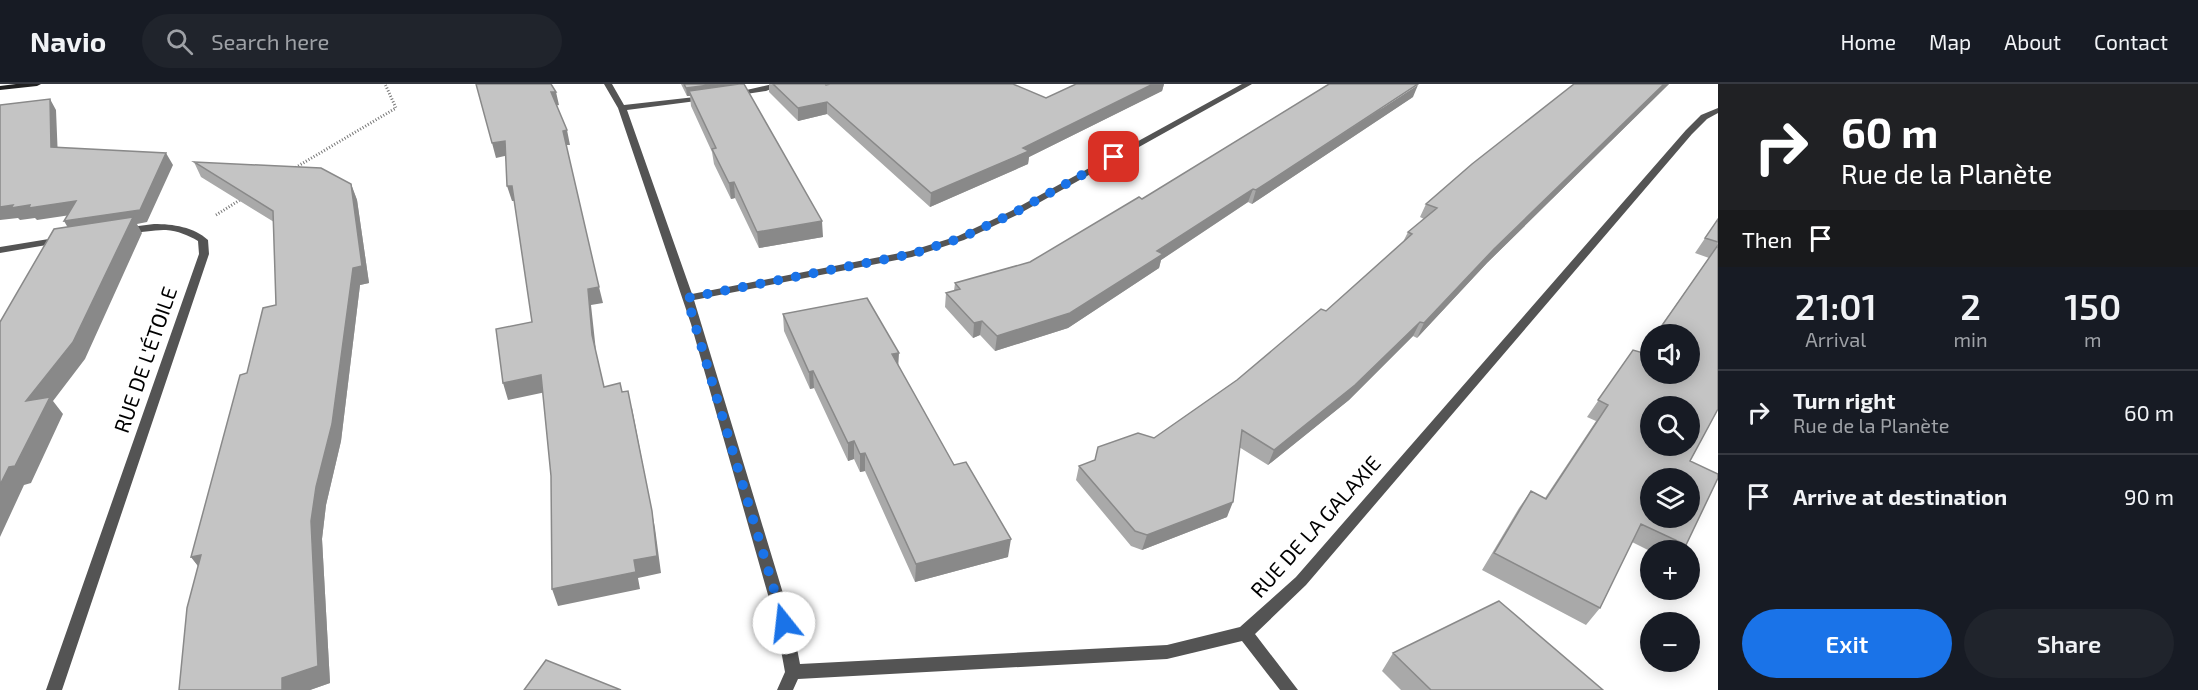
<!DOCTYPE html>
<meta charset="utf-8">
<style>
body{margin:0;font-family:"Exo 2",sans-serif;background:#20242c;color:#f1f3f6;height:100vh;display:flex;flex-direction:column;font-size:22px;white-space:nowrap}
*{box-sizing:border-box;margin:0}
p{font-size:20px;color:#9ea1a6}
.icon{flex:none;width:33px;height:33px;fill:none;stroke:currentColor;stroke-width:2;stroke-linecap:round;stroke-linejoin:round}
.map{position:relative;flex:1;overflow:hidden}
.sheet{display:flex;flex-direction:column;background:#171b24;width:480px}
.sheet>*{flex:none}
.banner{background:#202124;color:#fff;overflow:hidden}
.buttons{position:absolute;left:1640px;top:240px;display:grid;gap:12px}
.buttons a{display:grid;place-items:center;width:60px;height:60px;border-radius:50%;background:#171b24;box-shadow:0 3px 15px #0003;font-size:30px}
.pin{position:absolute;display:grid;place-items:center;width:51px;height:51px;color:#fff;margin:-26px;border-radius:12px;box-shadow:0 3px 9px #0006}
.me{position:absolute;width:66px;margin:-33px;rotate:344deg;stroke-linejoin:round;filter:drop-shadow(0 0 4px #0008)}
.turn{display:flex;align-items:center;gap:21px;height:126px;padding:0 24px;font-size:27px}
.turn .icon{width:78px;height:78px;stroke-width:2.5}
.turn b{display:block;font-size:42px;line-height:51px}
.then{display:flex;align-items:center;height:57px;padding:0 24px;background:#0003;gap:12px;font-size:22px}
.eta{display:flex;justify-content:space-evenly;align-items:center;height:102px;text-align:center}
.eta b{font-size:36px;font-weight:600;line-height:42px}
.action{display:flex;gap:12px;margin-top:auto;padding:12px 24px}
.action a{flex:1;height:69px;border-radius:36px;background:#1a73e8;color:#fff;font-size:24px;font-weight:600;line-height:69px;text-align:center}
.action a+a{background:#20242c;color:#f1f3f6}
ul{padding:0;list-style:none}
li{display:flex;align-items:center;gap:18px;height:84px;padding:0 24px;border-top:2px solid #363941}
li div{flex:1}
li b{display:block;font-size:22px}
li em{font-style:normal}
header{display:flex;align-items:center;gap:36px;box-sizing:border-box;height:84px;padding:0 30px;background:#171b24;border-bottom:2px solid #363941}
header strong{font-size:28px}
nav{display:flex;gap:33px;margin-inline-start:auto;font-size:21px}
.search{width:420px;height:54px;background:#20242c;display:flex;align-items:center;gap:15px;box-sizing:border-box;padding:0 21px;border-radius:33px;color:#9ea1a6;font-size:22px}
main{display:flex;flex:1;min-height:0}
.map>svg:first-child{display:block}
</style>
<header>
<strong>Navio</strong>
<div class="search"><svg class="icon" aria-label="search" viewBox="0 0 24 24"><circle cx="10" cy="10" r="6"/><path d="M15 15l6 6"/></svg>Search here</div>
<nav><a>Home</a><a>Map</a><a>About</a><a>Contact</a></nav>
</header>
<main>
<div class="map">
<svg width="1718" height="606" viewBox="0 0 1718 606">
<rect width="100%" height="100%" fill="#fff"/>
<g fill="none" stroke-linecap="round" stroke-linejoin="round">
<!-- path -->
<path stroke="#767676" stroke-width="3" stroke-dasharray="1 2" stroke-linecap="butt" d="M 293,85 L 396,24 L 385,0
M 216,131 L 243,114"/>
<!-- street -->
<path fill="#545454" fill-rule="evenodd" d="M 604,0 L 612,0 L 624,21 L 704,12 L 708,14 L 704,16 L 627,26 L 692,210 L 910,167 L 958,152 L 1011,127 L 1242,0 L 1252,0 L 1017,131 L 964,156 L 912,173 L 694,216 L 792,539 L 800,580 L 1167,561 L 1240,543 L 1296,493 L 1686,46 L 1701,31 L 1718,24 L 1718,29 L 1707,35 L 1692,50 L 1306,501 L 1255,550 L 1298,606 L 1280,606 L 1242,557 L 1167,575 L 798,595 L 793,606 L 777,606 L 785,588 L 776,539 L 691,240 L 618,24 Z
M 773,0 L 784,0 L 766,7 L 733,12 L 729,10 Z
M 154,140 C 173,140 194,143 208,156 L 209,170 L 62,606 L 46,606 L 199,170 L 198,157 C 188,151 178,147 166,146 C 154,145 126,152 118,147 L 123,144 Z
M 61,153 L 64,154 L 64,158 L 0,169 L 0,163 Z"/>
<!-- secondary -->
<path fill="#212121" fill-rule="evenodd" d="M 16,0 L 41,0 L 37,2 L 0,6 L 0,2 Z"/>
</g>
<!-- wall -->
<path fill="#a9a9a9" d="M 681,0 L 744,0 L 823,153 L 759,164 L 735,114 L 731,115 L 714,80 L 712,68 L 691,22 L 690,12 L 687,12 Z
M 769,0 L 825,0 L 826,1 L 1046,14 L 1076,0 L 1164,0 L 1162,7 L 1029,73 L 1028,80 L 930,123 L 827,30 L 798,37 L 769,8 Z
M 1574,0 L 1669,0 L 1487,179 L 1417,254 L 1413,252 L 1349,316 L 1268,381 L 1239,363 L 1227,433 L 1142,466 L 1131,462 L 1076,396 L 1079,382 L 1154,354 L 1237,296 L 1326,227 L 1403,158 L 1408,148 L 1424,135 L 1420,133 L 1426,120 Z
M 1413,13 L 1252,120 L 1248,118 L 1161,176 L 1159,184 L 1068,244 L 995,267 L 980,251 L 973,254 L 945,223 L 946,209 L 954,207 L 955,199 L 1030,178 L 1142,115 Z
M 194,78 L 351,100 L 357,116 L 369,199 L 360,201 L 341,357 L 326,421 L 322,455 L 330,599 L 310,606 L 179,606 L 198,482 L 191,473 L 276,221 L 274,138 L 201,93 Z
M 1718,135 L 1718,325 L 1690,377 L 1686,461 L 1682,466 L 1650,467 L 1632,458 L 1600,524 L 1586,541 L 1482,486 L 1519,424 L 1531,407 L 1545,414 L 1596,337 L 1587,333 L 1633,266 L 1642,269 L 1709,174 L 1695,169 Z
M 783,230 L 898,282 L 954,381 L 1008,473 L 915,498 L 865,387 L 860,388 L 854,375 L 848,377 L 814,304 L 810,305 L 784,247 Z
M 1393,569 L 1603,606 L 1401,606 L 1382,587 Z"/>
<!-- shaded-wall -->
<path fill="#898989" d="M 717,0 L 739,0 L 689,7 L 690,12 L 687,12 L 686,4 Z
M 1153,0 L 1164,0 L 1162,7 L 1029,73 L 1028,80 L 930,123 L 931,109 Z
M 1664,0 L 1669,0 L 1487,179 L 1417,254 L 1424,239 L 1494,165 Z
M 1418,1 L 1413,13 L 1252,120 L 1256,106 Z
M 551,8 L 556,8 L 559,21 L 554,22 Z
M 50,15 L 56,26 L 58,75 L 51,63 Z
M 827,18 L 827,30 L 798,37 L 798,24 Z
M 567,46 L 570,61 L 566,61 L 563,47 Z
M 505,57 L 509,71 L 496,74 L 492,59 Z
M 166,69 L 173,81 L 147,138 L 137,140 L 142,149 L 85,275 L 53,317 L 63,330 L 31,399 L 24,401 L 0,453 L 0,401 L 26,317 L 71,149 L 64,137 Z
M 734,98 L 735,114 L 731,115 L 729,99 Z
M 351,100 L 357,116 L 369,199 L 360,201 L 341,357 L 326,421 L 322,455 L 330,599 L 310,606 L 282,606 L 282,594 L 311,437 Z
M 507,102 L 512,102 L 516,117 L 512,117 Z
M 1253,105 L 1248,118 L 1161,176 L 1159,184 L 1068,244 L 995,267 L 997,252 L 1157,167 Z
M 76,117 L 84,129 L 37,136 L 35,134 L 20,136 L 18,134 L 0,136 L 0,123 L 13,121 L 30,121 Z
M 822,137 L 823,153 L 759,164 L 757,148 Z
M 599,203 L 603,219 L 591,221 L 596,267 L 592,251 L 588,205 Z
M 982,237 L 980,251 L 973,254 L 974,239 Z
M 1420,238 L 1413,252 L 1349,316 L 1268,381 L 1274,366 Z
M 899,269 L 898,286 L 892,270 Z
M 813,287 L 814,304 L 810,305 L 809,288 Z
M 541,291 L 546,308 L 508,316 L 503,299 Z
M 632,324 L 655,444 L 661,489 L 638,494 L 640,505 L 558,522 L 552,505 L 634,476 Z
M 854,357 L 854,375 L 848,377 L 848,359 Z
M 865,369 L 865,387 L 860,388 L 860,370 Z
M 1233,418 L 1227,433 L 1142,466 L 1147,451 Z
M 1011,455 L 1008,473 L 915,498 L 916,480 Z
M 201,471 L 205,491 L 191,473 Z"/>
<!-- building -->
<path fill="#c4c4c4" stroke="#898989" stroke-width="1.5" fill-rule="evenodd" d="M 476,0 L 551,0 L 556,8 L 551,8 L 567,46 L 563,47 L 599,203 L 588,205 L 592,251 L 604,303 L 620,299 L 622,308 L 628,307 L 652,427 L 657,472 L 634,476 L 636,488 L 552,505 L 551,392 L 541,291 L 503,299 L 496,245 L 532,238 L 512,102 L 507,102 L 505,57 L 492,59 Z
M 684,0 L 717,0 L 686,4 Z
M 739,0 L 744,0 L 822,137 L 757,148 L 734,98 L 729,99 L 712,65 L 716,64 L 689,7 Z
M 773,0 L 825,0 L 826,1 L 830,0 L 1013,0 L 1046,14 L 1076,0 L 1153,0 L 1023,64 L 1029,67 L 931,109 L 827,18 L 798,24 Z
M 1329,0 L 1418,0 L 1256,106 L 1253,105 L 1157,167 L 1163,170 L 1070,229 L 997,252 L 982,237 L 974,239 L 946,209 L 960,205 L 955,199 L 1030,178 L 1139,113 L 1142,115 Z
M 1574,0 L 1664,0 L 1494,165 L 1424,239 L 1420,238 L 1355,301 L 1274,366 L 1242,346 L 1233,418 L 1147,451 L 1135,447 L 1079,382 L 1095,376 L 1098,363 L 1138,349 L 1154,354 L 1237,296 L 1321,225 L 1326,227 L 1412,150 L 1408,148 L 1437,124 L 1426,120 L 1472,80 Z
M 50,15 L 51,63 L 166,69 L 140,126 L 64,137 L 76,117 L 29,124 L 30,121 L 11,124 L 13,121 L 0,123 L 0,21 Z
M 194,78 L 321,84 L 351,100 L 362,182 L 353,184 L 332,340 L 316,403 L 311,437 L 318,582 L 282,594 L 282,606 L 179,606 L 187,524 L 201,471 L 191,473 L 240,291 L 247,289 L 263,224 L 276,221 L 273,127 Z
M 133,133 L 73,258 L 26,317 L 50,313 L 15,382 L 9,383 L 0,401 L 0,238 L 54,145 Z
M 1718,135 L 1718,158 L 1705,154 Z
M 1718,161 L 1718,325 L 1690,377 L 1718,390 L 1718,394 L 1686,461 L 1641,440 L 1600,524 L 1494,469 L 1531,407 L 1546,415 L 1608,321 L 1598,316 L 1633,266 L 1643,269 L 1650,259 L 1650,290 L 1689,290 L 1689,250 L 1656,250 ZM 1650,322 L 1689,322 L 1689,362 L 1650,362 ZM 1650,394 L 1689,394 L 1689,434 L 1650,434 Z
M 867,214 L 899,269 L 892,270 L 954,381 L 966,378 L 1011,455 L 916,480 L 865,369 L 860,370 L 854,357 L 848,359 L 813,287 L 809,288 L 783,230 Z
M 1499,517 L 1603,606 L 1431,606 L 1393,569 Z
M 546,576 L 621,606 L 524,606 Z"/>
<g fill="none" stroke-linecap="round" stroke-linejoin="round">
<!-- route -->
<path stroke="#1a73e8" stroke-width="10" stroke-dasharray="0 18" d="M 784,539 L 687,214 L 912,170 L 961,154 L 1014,129 L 1114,73"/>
</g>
<g text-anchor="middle" stroke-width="5" stroke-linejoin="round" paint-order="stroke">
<!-- street labels -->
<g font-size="21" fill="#000" stroke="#fff">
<text transform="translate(146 276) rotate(-71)" y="7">RUE DE L'ÉTOILE</text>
<text transform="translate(1316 443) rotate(-48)" y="7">RUE DE LA GALAXIE</text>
</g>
</g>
</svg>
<div class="buttons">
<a><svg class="icon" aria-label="sound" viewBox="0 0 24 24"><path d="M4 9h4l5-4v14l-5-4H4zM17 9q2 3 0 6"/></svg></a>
<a><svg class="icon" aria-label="search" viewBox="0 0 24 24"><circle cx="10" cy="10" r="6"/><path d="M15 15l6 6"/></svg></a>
<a><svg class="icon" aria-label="layers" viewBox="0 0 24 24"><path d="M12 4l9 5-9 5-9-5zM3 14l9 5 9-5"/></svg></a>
<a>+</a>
<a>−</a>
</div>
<div class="pin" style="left:1114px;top:73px;background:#d93025"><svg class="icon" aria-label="arrive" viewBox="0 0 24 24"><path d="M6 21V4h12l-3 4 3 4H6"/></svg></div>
<svg class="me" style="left:784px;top:539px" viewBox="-20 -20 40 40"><circle r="19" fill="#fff"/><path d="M0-13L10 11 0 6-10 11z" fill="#1a73e8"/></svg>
</div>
<section class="sheet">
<div class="banner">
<div class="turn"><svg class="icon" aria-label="right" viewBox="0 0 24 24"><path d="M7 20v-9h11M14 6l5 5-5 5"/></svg><div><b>60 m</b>Rue de la Planète</div></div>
<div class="then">Then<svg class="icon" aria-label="arrive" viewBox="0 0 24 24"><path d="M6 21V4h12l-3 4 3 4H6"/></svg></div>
</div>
<div class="eta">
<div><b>21:01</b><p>Arrival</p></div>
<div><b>2</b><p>min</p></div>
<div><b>150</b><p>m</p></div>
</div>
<ul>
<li><svg class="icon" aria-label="right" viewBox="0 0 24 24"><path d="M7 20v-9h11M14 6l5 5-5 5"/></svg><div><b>Turn right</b><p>Rue de la Planète</p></div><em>60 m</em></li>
<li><svg class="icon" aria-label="arrive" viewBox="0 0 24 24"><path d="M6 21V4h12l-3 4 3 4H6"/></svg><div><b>Arrive at destination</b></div><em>90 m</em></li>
</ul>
<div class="action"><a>Exit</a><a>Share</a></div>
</section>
</main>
